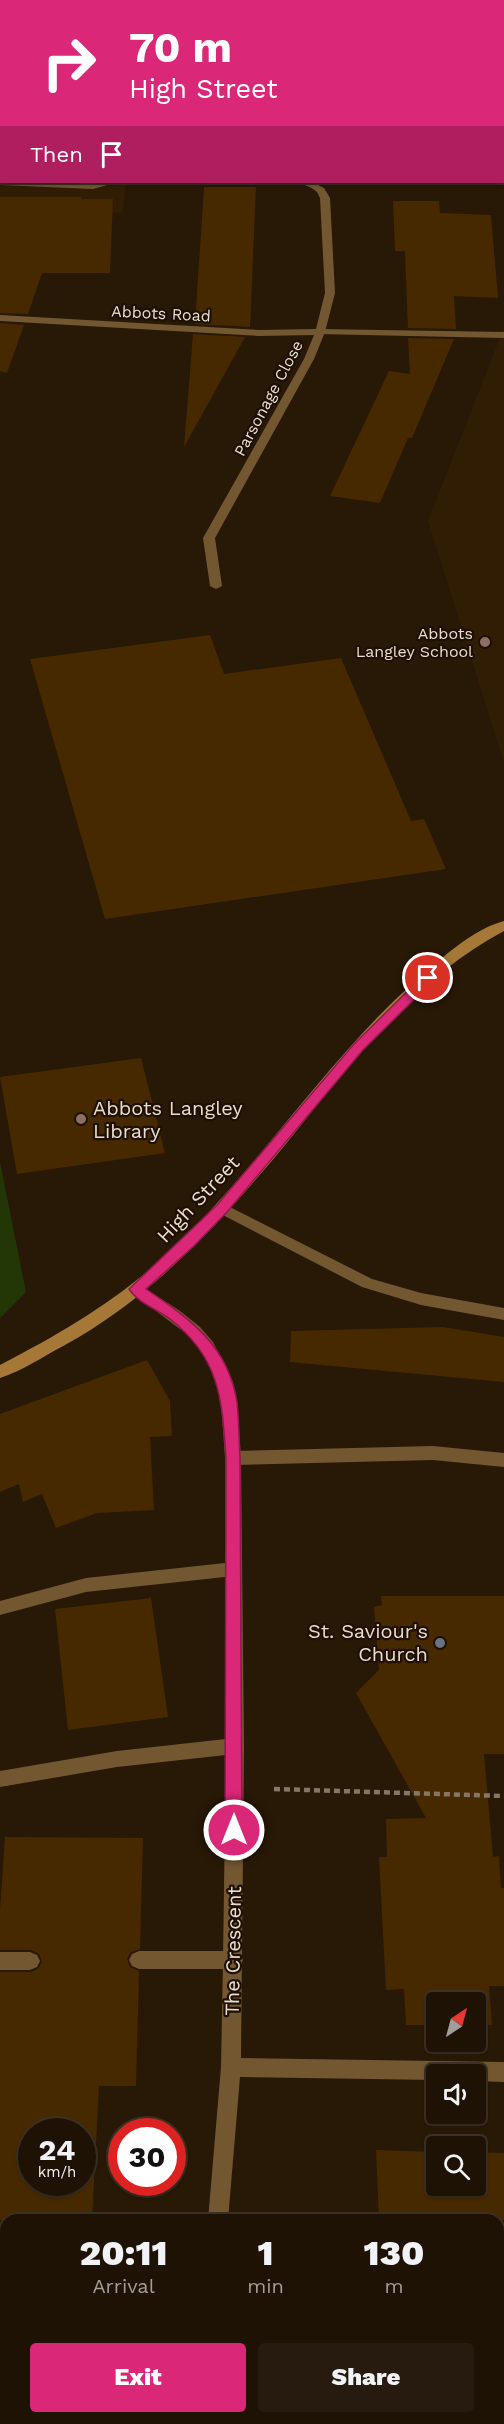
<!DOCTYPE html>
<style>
body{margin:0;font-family:"Work Sans",sans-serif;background:#261b0e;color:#f1f3f6;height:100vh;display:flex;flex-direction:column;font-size:22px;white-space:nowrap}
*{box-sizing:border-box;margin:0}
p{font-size:20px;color:#a19e9a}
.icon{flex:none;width:33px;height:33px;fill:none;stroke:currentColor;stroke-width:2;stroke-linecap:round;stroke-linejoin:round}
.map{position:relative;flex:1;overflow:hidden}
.drawer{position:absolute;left:0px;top:2214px;width:504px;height:210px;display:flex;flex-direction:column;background:#1e1204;border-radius:18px 18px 0 0;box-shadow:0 2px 4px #0004,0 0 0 2px #3c3226}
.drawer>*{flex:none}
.hud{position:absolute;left:0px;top:0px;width:504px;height:183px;box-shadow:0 2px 4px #0004,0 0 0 2px #3c3226;background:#db2777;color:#fff;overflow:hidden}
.needle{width:39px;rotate:36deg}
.controls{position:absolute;left:426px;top:1992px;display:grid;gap:12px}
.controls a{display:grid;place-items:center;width:60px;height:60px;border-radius:6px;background:#1e1204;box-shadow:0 2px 4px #0004,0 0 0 2px #3c3226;font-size:30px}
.speed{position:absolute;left:18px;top:2118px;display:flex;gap:12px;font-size:30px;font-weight:700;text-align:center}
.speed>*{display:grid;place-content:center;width:78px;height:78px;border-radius:50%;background:#1e1204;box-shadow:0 2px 4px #0004,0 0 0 2px #3c3226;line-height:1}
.speed small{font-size:15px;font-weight:400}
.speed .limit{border:9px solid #d22;background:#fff;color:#111}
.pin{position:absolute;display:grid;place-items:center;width:51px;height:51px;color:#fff;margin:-26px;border:3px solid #fff;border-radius:50%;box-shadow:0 2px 6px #0007}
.me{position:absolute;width:66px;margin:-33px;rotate:0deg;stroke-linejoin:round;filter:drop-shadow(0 0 4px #0008)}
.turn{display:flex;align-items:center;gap:21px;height:126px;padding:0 30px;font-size:27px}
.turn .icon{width:78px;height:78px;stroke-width:2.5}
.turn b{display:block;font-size:42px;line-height:51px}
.then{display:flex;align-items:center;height:57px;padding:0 30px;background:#0003;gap:12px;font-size:22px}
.eta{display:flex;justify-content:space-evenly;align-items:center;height:102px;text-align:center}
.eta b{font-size:36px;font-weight:800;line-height:42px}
.action{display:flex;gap:12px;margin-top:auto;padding:12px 30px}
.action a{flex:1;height:69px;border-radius:6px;background:#db2777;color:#fff;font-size:24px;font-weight:800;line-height:69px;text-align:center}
.action a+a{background:#261b0e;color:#f1f3f6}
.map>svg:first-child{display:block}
</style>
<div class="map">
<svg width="504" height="2424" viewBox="0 0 504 2424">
<rect width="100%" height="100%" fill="#281806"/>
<!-- built -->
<path fill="#311d04" d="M 0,154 L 2,182 L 126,182 L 123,213 L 0,210 Z
M 504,327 L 504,763 L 428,521 Z"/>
<!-- green -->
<path fill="#233606" d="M 394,0 L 504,0 L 504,165 L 502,2 L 393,1 Z
M 0,1162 L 26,1292 L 0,1318 Z"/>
<!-- building -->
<path fill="#472900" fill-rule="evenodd" d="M 204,187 L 256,187 L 250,327 L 195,324 Z
M 0,197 L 81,197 L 81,199 L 113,199 L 110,273 L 42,273 L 28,314 L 0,313 Z
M 393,201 L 439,201 L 440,213 L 491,215 L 498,298 L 454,296 L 456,329 L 408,328 L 405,251 L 395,251 Z
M 0,323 L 24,325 L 7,373 L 0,371 Z
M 193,334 L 245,337 L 184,447 Z
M 408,338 L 454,339 L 412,438 L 408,438 L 380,503 L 330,496 L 389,371 L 410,374 Z
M 210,635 L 224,674 L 341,658 L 411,821 L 424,819 L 446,869 L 105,919 L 30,659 Z
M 141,1058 L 165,1153 L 17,1174 L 0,1077 Z
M 443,1327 L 504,1337 L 504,1382 L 290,1362 L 291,1331 Z
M 147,1360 L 170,1401 L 172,1436 L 150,1437 L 154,1510 L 97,1513 L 56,1528 L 42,1494 L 23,1502 L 19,1484 L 0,1492 L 0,1414 Z
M 381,1596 L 504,1596 L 504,1754 L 484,1754 L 493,1857 L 499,1856 L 501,1888 L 504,1888 L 504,1986 L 489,1986 L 492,2025 L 476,2025 L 476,2002 L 436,2002 L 436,2025 L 406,2025 L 404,1989 L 386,1990 L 379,1857 L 387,1857 L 386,1819 L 426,1818 L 356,1693 L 379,1670 L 374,1607 L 382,1605 Z
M 151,1598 L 168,1717 L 68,1730 L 55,1609 Z
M 5,1837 L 143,1838 L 140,1949 L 131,1952 L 127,1959 L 130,1967 L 139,1971 L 136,2086 L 99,2086 L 92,2220 L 0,2220 L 0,1972 L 31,1972 L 38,1969 L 42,1962 L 39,1954 L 31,1950 L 0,1950 L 0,1910 ZM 32,2132 L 82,2132 L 82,2182 L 32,2182 Z
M 376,2150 L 436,2152 L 436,2186 L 476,2186 L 476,2152 L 504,2153 L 504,2220 L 379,2220 Z"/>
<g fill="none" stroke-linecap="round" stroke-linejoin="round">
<!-- path -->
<path stroke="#847768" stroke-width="4.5" stroke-dasharray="6 4" stroke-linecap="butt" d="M 274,1789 L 504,1796"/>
<!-- lane -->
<path fill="#735731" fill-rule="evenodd" d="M 0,179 L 2,182 L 118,182 L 93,189 L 0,185 Z
M 298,182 L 310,182 L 319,186 L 314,189 Z
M 320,329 L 504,332 L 504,338 L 316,334 L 316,330 Z
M 222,1203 L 372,1279 L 421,1293 L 504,1308 L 504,1320 L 421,1305 L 362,1287 L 217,1212 L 215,1208 L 217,1204 Z
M 433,1446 L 504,1453 L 504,1467 L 433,1460 L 233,1465 L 227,1463 L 225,1458 L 227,1453 L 233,1451 Z
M 234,1562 L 240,1564 L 242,1569 L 240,1574 L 234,1576 L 86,1592 L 0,1615 L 0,1601 L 86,1578 Z
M 235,1738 L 241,1740 L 244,1746 L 241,1752 L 235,1754 L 117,1767 L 0,1787 L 0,1771 L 117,1751 Z
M 139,1951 L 233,1951 L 240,1954 L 243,1960 L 240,1966 L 233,1969 L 139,1969 L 132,1966 L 129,1960 L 132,1954 Z
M 0,1952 L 30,1952 L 37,1955 L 40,1961 L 37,1967 L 30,1970 L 0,1970 Z"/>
<!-- street -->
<path fill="#735731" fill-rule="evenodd" d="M 314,183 L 324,188 L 330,198 L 335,293 L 325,332 L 314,359 L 215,538 L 222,586 L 216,589 L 210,586 L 203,538 L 304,359 L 314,335 L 259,336 L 0,321 L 0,315 L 259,330 L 316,329 L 325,293 L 320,198 L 317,192 L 309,186 Z
M 137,1283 L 180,1311 L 200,1327 L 213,1342 L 233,1382 L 237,1401 L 241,1458 L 244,1746 L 241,2058 L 504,2062 L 504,2082 L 476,2081 L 476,2074 L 436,2074 L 436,2080 L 240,2077 L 228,2220 L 208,2220 L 221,2067 L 223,1960 L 226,1746 L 225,1458 L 221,1401 L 217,1382 L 201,1350 L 188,1335 L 132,1293 L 129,1289 L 132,1285 Z
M 173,2418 L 195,2418 L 193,2424 L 171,2424 Z"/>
<!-- secondary -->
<path fill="#a57838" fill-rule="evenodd" d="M 504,921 L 504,931 C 413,979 349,1066 285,1145 C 221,1222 154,1296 65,1345 C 44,1356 22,1371 0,1378 L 0,1365 C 73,1327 131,1292 189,1233 C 275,1146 341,1041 435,964 C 455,947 478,928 504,921 Z"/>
</g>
<!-- route -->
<path fill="#db2777" stroke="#8e194d" stroke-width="1.5" d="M 428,974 L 433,975 L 435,978 L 433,981 L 363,1050 L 227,1212 L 194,1246 L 146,1289 C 190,1319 228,1345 237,1402 C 239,1420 239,1440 240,1458 L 242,1830 L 240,1836 L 234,1838 L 228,1836 L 225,1830 L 226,1458 C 222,1399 220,1358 170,1319 C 158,1310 137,1302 129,1289 L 217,1205 L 354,1044 L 424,975 Z"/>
<!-- markers -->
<g fill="#8d6e63" stroke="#1e0f00" stroke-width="2">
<circle cx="485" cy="642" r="6"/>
<circle cx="81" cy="1119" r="6"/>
</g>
<circle fill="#6b7280" stroke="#1e0f00" stroke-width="2" cx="440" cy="1643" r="6"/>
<g text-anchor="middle" stroke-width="4.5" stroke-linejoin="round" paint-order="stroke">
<!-- far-street labels -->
<g font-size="16" fill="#e7dcd0" stroke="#1e0f00">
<text transform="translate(161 313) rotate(3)" y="6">Abbots Road</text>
<text transform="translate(268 398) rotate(-62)" y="6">Parsonage Close</text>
</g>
<!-- far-poi labels -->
<g font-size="16" fill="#e7dcd0" stroke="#1e0f00" text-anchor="end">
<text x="473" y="639">Abbots<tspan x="473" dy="18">Langley School</tspan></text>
</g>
<!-- poi labels -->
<g font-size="20" fill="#e7dcd0" stroke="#1e0f00" text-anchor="start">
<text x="93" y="1115">Abbots Langley<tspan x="93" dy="23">Library</tspan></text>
<text x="428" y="1638" text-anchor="end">St. Saviour's<tspan x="428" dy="23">Church</tspan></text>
</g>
<!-- street labels -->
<g font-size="20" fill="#e7dcd0" stroke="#1e0f00">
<text transform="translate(198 1199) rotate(-47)" y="7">High Street</text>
<text transform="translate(233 1951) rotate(-89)" y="7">The Crescent</text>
</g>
</g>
</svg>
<div class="controls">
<a><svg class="needle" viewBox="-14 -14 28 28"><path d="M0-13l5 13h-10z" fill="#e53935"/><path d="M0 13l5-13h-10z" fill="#a19e9a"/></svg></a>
<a><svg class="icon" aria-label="sound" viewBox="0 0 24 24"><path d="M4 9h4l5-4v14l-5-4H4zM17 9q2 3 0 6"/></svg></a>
<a><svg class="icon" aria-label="search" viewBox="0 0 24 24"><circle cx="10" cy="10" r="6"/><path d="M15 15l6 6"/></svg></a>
</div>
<div class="speed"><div>24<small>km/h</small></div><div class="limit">30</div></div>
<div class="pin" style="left:428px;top:978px;background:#d93025"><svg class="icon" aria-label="arrive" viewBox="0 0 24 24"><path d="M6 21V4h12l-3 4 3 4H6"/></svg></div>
<svg class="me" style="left:234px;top:1830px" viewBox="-20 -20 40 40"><circle r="17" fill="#db2777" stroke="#fff" stroke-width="3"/><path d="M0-11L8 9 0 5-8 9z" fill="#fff"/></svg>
<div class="hud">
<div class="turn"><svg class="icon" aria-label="right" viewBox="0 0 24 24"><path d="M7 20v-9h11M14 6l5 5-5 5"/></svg><div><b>70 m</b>High Street</div></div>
<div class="then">Then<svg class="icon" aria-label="arrive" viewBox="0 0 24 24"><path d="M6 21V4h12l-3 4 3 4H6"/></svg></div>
</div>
<section class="drawer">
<div class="eta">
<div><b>20:11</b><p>Arrival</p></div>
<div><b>1</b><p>min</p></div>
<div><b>130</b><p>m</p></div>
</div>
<div class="action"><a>Exit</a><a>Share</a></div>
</section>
</div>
